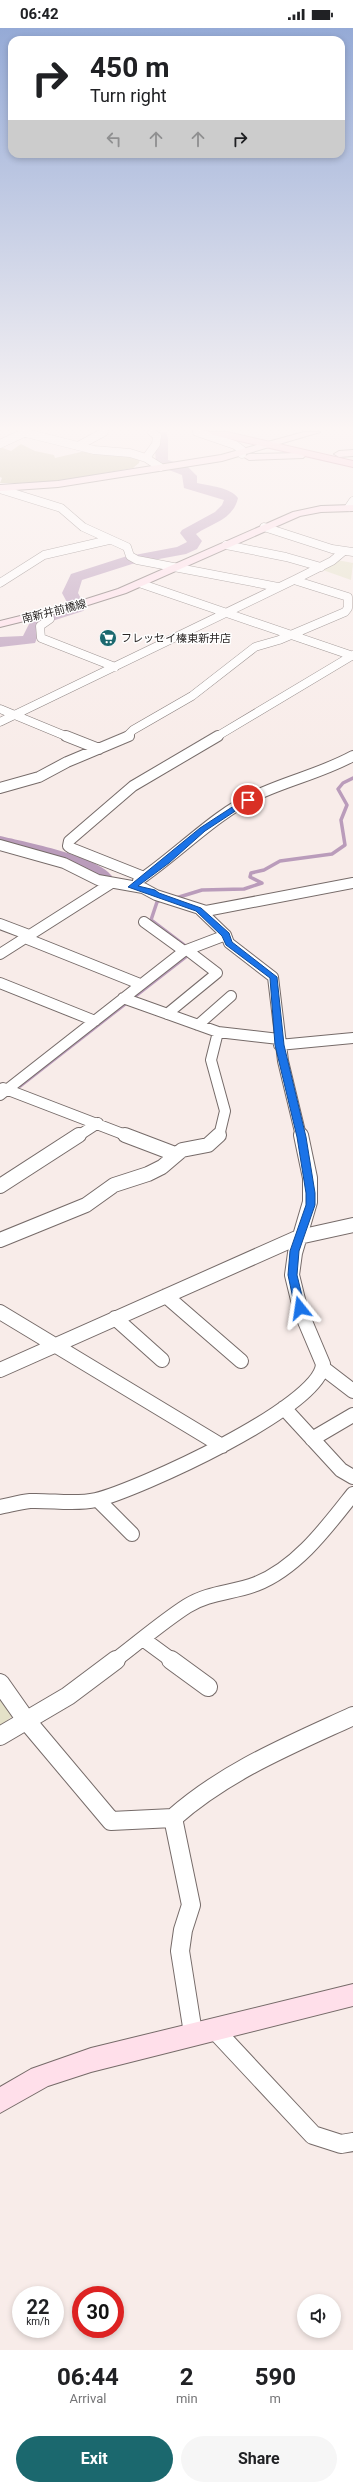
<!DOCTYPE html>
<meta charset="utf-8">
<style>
body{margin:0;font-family:Roboto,"Noto Sans JP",sans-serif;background:#f6f6f6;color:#202124;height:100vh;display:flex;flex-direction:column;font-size:15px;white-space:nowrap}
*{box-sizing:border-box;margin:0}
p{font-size:13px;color:#757577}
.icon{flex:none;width:22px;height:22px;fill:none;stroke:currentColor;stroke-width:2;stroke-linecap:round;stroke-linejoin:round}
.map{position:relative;height:2322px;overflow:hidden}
.side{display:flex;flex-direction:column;background:#fff;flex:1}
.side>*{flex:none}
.banner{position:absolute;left:8px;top:8px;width:337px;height:122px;border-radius:12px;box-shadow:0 2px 6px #0003;background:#fff;color:#202124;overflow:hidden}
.fabs{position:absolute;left:297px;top:2266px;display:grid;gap:8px}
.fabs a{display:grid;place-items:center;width:44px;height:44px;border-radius:50%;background:#fff;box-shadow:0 2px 6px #0003;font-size:20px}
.speed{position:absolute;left:12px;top:2258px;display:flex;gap:8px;font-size:20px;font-weight:700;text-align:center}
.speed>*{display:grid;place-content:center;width:52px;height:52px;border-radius:50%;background:#fff;box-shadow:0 2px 6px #0003;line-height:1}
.speed small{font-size:10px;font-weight:400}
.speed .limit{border:6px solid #d22;background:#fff;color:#111}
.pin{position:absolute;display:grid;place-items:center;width:34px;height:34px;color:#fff;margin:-17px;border:2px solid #fff;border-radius:50%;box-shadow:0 1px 4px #0007}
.me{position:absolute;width:44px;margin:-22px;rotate:345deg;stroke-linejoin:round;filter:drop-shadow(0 0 3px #0008)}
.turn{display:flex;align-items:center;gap:14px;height:84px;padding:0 16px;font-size:18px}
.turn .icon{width:52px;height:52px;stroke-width:2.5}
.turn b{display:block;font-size:28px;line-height:34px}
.lanes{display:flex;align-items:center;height:38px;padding:0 16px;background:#0003;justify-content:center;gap:20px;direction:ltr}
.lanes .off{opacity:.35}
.eta{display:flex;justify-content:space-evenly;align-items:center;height:68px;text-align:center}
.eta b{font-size:24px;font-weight:700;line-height:28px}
.button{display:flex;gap:8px;margin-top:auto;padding:8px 16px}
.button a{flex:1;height:46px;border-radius:24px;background:#1b686e;color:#fff;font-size:16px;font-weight:700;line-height:46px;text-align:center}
.button a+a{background:#f6f6f6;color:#202124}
.status{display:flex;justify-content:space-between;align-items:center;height:28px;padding:0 20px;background:#fff;direction:ltr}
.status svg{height:11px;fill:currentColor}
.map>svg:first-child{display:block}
</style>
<div class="status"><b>06:42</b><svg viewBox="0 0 49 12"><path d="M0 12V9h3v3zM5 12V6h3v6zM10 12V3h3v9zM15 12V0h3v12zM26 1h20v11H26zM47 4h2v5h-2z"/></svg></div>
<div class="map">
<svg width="353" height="2322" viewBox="0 0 353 2322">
<rect width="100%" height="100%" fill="#f8ece9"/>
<!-- green -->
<path fill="#e4e1c8" d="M 337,532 L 353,535 L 351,552 L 320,541 Z
M 0,1665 L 15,1686 L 0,1698 Z"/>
<!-- forest -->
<path fill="#bdb78f" d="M 21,416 L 35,423 L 54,427 L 55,430 L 85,423 L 122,426 L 140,431 L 139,435 L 133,440 L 47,455 L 0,455 L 2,450 L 0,449 L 0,419 L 11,423 Z"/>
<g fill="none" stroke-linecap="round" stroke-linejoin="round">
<!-- stream -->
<path stroke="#ba9cbb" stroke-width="3.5" d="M 176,870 L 202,862 L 244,861 L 262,855 L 250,849 L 251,845 L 264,842 L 280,833 L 332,826 L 345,817 L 341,792 L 347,777 L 338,761 L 343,755 L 353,750
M 20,1058 L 188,927 L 184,917 L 151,892 L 157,874 L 164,870"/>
<!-- canal -->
<path fill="#ba9cbb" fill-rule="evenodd" d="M 0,808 C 26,814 97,828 112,848 L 111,850 L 103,850 L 65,832 L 0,814 Z"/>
<!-- river -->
<path fill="#ba9cbb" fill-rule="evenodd" d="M 154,404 L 166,404 L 168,410 L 168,432 L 187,438 L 197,448 L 197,455 C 209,458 230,459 238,470 C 233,492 212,495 196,506 L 202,513 L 197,521 L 186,526 L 132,536 L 82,552 L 78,565 L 86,580 L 83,583 L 43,596 L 35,615 L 0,619 L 0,609 L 23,608 L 32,590 L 69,578 L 62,565 L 71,546 L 124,529 L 177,519 L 187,514 L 180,505 L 182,502 L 215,484 L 222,477 L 224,472 L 184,460 L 182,447 L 156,437 Z"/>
<!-- street-far3 casing -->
<g stroke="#766b69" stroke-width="9">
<path id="street-far3" d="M 22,404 L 94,422 L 130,425 L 146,430
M 152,404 L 157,408 L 156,416 L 146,430 L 160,439
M 197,404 L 235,417 L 242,422 L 242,426
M 0,416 L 26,404
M 78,418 L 104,404
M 0,461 L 61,480 L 83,499 L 127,519 L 130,528 L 137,532 L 278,559
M 349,479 L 353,473
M 264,499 L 332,521 L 353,524
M 226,517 L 286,529 L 321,539
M 0,555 L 44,527 L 109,512
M 142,556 L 353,628
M 40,586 L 50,591 L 40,598 L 41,610 L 115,639
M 0,681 L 68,709
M 0,694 L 294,552 L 332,533 L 344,523
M 126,709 L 133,702 L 192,668 L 255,619 L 279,612 L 345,584 L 348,580 L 348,569 L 294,552
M 216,709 L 353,627"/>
</g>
<!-- street-far2 casing -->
<g stroke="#766b69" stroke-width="12">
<path id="street-far2" d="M 66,708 L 99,721
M 0,760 L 39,749 L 67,734 L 129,708
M 0,817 L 64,835 L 98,852 L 143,860 L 156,867 L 206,883 L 353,855
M 144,849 L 71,820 L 68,818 L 69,813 L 133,758 L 218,708
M 138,853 C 177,827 215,786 257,767 C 289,752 322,745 353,728
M 199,881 L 226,907 L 229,915 L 273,949 L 283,1033 L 301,1108
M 144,894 L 184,923
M 0,896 L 29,907
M 25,910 L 140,956
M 0,926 L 110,856
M 0,955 L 95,993
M 123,970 L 218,1004 L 279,1011
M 167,986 L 217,945 L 187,922
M 198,997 L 231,968
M 218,1004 L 211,1032 L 225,1083 L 219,1108
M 279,1017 L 353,1010
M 3,1060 L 128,1108
M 0,1067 L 184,923 L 226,907
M 78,1108 L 98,1095"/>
</g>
<!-- street-far1 casing -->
<g stroke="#766b69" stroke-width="16">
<path id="street-far1" d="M 125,1107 L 175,1126
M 0,1158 L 79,1107
M 0,1212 L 86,1177 L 114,1157 L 148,1146 L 162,1139 L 182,1122 L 208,1117 L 219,1107
M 166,1268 L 241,1333
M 0,1284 L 222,1418
M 115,1290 L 162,1332
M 323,1340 L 353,1363
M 0,1342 L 299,1209 L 353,1197
M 284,1380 L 341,1442 L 353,1449
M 312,1411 L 353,1387
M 98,1472 L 132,1506
M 0,1479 C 10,1477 20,1474 30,1473 C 52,1472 74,1477 96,1472 C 137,1462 321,1379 323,1336 L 301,1284 L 292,1247 L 295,1225 L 310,1174 L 310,1150 L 301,1107
M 143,1611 L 173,1633
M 114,1633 C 138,1615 162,1594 187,1578 C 209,1564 233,1565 256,1556 C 297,1540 327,1499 353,1466"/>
</g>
<!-- street casing -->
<g stroke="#766b69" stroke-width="20">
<path id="street" d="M 171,1632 L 208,1659
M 0,1655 L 26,1692 L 111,1793 L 173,1790 L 191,1877 L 183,1902 L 180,1923 L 193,2005
M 0,1708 L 68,1668 L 116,1632
M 173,1790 C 226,1743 290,1717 353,1688
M 214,2001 L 313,2107 L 341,2116 L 353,2114"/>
</g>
<!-- secondary casing -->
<g stroke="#766b69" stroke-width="2">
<path id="secondary" d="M 304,404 L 320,404 L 222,433 L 58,459 L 0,463 L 0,457 L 58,453 L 221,427 Z
M 353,422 L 353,428 L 339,429 L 334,426 L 339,423 Z
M 300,425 L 305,428 L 303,430 L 249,432 L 244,429 L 249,426 Z
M 353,477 L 353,483 L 321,484 L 300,488 L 126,565 L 85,578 L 0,599 L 0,593 L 77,574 L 118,561 L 293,484 L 321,478 Z
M 353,1956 L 353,1978 L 91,2044 L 48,2058 L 0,2085 L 0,2059 L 31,2041 L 91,2020 Z"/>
</g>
<!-- primary casing -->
<g stroke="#b46e85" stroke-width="2">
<path id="primary" d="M 208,404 L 227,404 L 353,433 L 353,439 L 213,407 Z"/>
</g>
<!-- street-far3 -->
<use href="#street-far3" stroke="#fff" stroke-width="8"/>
<!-- street-far2 -->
<use href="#street-far2" stroke="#fff" stroke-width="10"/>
<!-- street-far1 -->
<use href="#street-far1" stroke="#fff" stroke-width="14"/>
<!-- street -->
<use href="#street" stroke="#fff" stroke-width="18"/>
<!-- secondary -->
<use href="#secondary" fill="#ffdfea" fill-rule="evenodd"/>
<!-- primary -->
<use href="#primary" fill="#febfd4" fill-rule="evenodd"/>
</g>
<!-- sky -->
<linearGradient id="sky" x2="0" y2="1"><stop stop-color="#95aad6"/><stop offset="0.55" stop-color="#fcf6f5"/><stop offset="1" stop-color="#fcf6f5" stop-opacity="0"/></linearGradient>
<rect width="353" height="729" fill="url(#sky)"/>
<!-- route -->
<path fill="#1a73e8" stroke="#114b97" d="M 246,770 L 252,772 L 205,803 L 169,835 L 138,858 L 155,862 L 159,865 L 201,880 L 229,905 L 232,914 L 277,949 L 284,1017 L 306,1109 L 315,1165 L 315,1177 L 299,1223 L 297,1247 L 305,1280 L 300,1283 L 295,1280 L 288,1247 L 290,1223 L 306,1177 L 306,1165 L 297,1109 L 275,1017 L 270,950 L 226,917 L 222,908 L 196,883 L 128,859 L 200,800 Z"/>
<!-- icons -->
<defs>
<g id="supermarket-disc" transform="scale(0.9)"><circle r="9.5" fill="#1b686e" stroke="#fff"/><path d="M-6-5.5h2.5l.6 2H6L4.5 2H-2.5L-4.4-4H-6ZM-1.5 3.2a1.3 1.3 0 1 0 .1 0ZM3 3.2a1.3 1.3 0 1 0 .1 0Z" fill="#fff"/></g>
</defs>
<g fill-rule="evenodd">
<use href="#supermarket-disc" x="108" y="610"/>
</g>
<g text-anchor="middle" stroke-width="3" stroke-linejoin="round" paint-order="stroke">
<!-- far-street labels -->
<g font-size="11" fill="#2a2625" stroke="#fff">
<text transform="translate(54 583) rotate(-14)" y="4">南新井前橋線</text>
</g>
<!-- far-poi labels -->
<g font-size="11" fill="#2a2625" stroke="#fff" text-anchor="start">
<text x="121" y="614">フレッセイ榛東新井店</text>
</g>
</g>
</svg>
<div class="fabs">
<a><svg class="icon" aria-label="sound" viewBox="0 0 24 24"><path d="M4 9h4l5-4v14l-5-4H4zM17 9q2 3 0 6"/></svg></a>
</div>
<div class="speed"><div>22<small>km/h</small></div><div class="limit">30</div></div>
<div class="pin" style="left:248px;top:772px;background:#d93025"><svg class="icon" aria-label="arrive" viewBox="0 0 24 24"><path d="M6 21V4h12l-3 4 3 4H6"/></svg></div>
<svg class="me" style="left:300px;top:1280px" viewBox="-20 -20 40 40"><path d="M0-17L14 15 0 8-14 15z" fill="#1a73e8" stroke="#fff" stroke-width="4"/></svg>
<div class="banner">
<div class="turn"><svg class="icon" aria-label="right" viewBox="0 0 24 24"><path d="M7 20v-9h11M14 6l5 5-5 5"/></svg><div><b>450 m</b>Turn right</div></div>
<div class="lanes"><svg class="icon off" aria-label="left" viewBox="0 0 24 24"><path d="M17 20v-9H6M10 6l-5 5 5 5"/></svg><svg class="icon off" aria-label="ahead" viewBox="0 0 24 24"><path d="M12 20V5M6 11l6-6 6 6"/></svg><svg class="icon off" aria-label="ahead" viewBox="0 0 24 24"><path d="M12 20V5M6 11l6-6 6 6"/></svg><svg class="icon" aria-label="right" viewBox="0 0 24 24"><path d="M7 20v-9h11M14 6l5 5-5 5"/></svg></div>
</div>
</div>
<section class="side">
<div class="eta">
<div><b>06:44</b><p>Arrival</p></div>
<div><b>2</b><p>min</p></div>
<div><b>590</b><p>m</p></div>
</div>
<div class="button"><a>Exit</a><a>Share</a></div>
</section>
